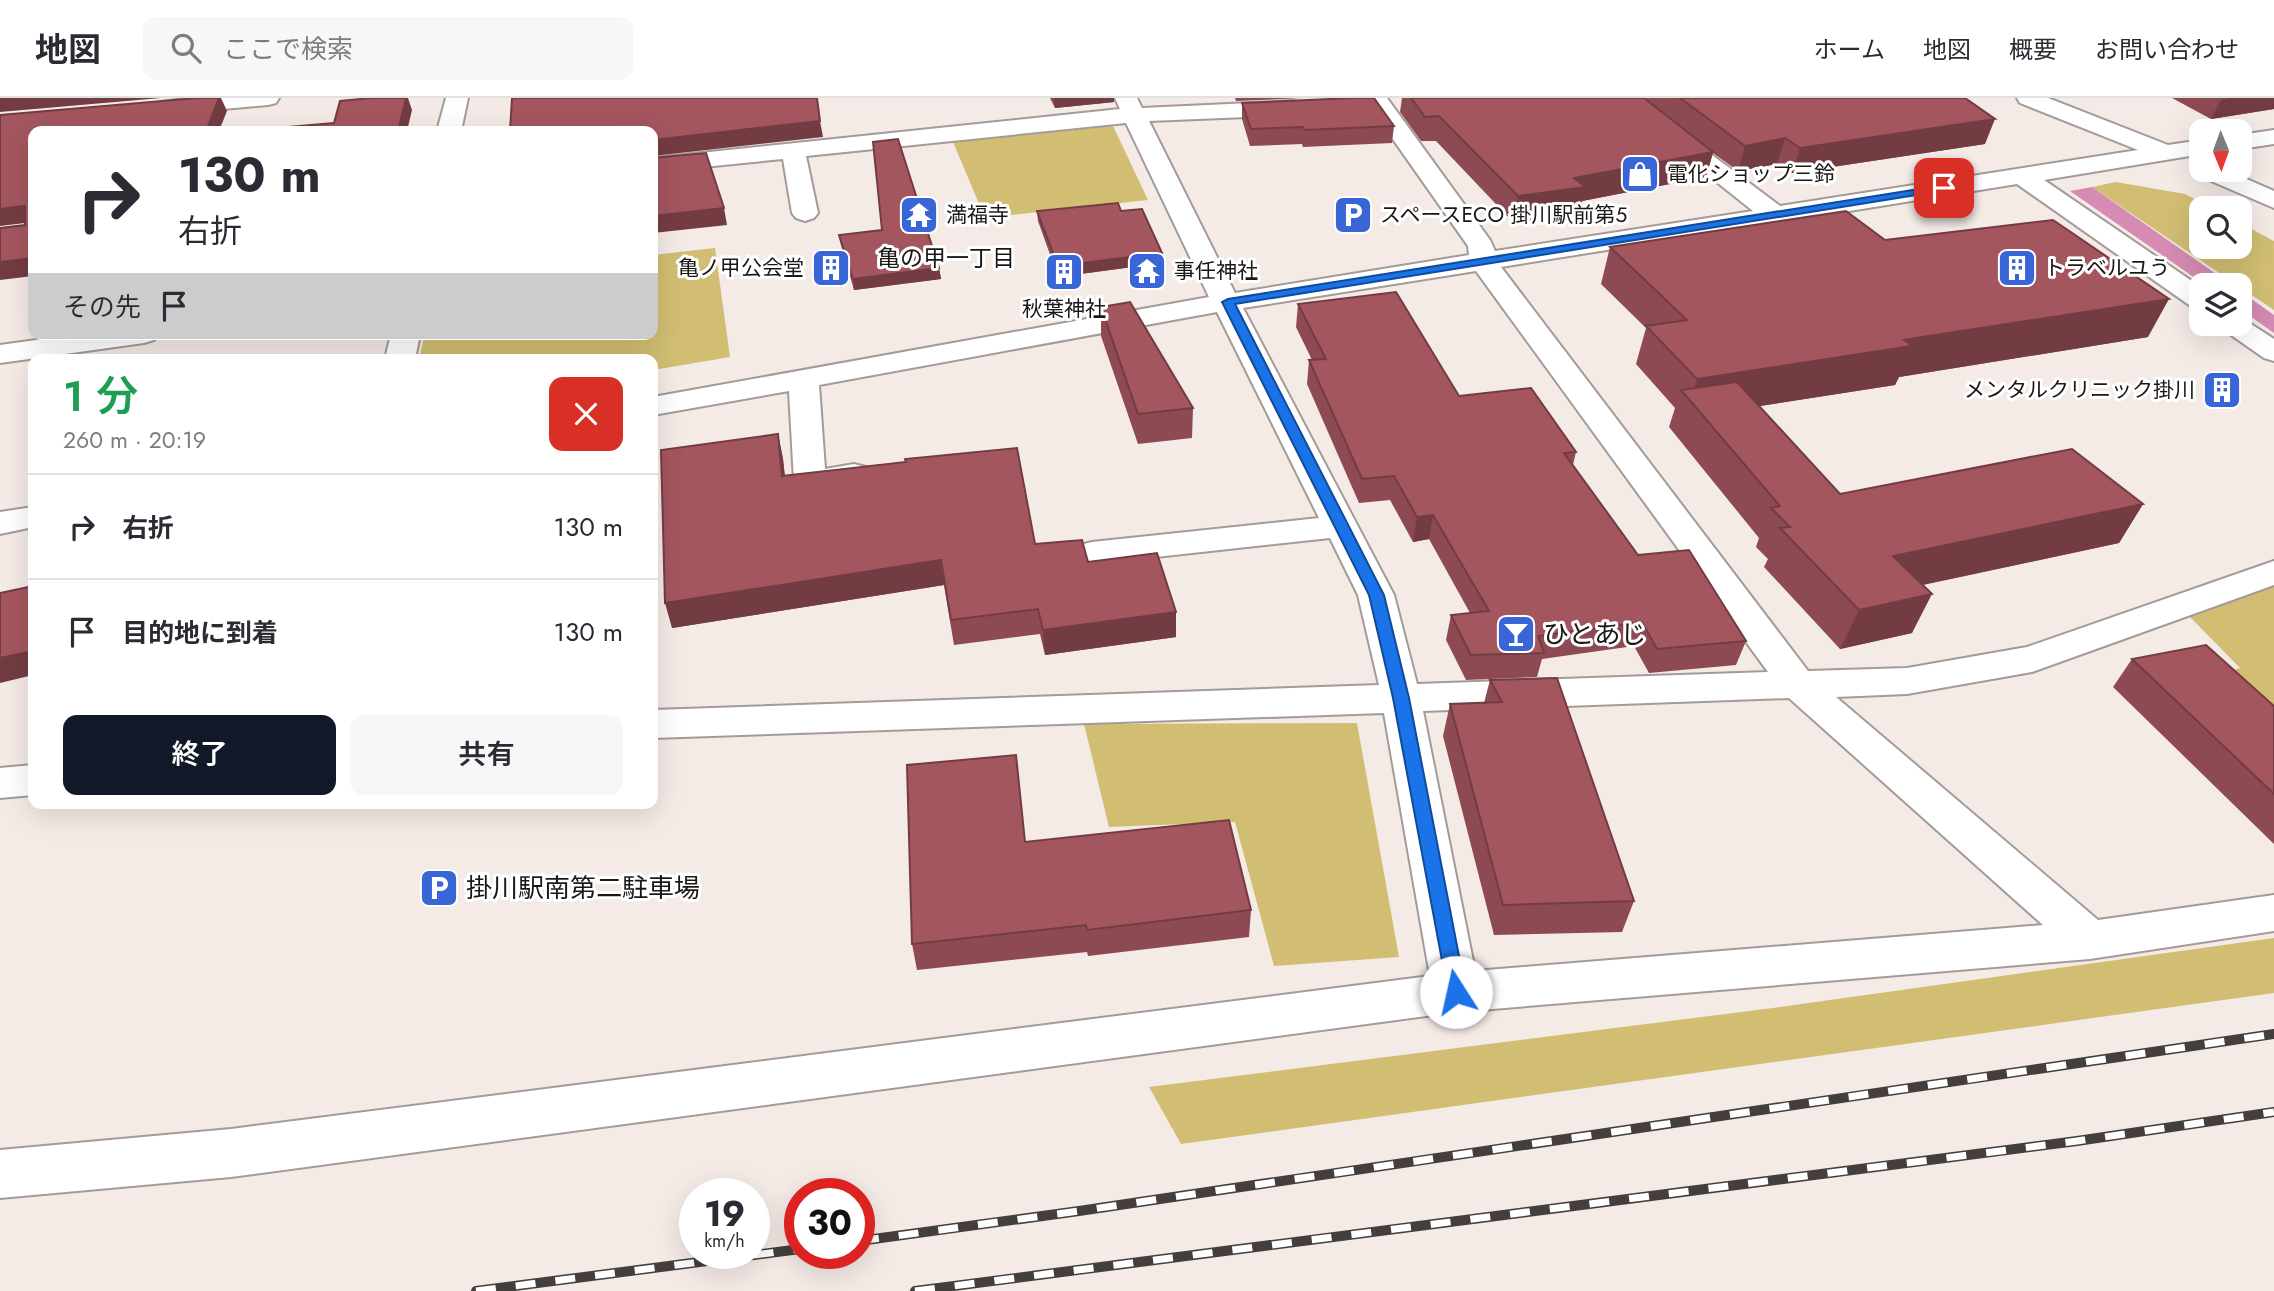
<!DOCTYPE html>
<html lang="ja">
<meta charset="utf-8">
<style>
body{margin:0;font-family:Jost,"Noto Sans JP",sans-serif;background:#f7f7f7;color:#2b2b33;height:100vh;display:flex;flex-direction:column;font-size:26px;white-space:nowrap}
*{box-sizing:border-box;margin:0}
p{font-size:23px;color:#7c7c81}
.icon{flex:none;width:38px;height:38px;fill:none;stroke:currentColor;stroke-width:2;stroke-linecap:round;stroke-linejoin:round}
.map{position:relative;flex:1;overflow:hidden}
.sheet{position:absolute;left:28px;top:256px;width:630px;height:455px;display:flex;flex-direction:column;background:#fff;border-radius:14px;box-shadow:0 7px 28px #0002}
.sheet>*{flex:none}
.banner{position:absolute;left:28px;top:28px;width:630px;height:214px;border-radius:14px;box-shadow:0 7px 28px #0002;background:#fff;color:#2b2b33;overflow:hidden}
.needle{width:46px;rotate:179deg}
.fabs{position:absolute;left:2189px;top:21px;display:grid;gap:14px}
.fabs a{display:grid;place-items:center;width:63px;height:63px;border-radius:14px;background:#fff;box-shadow:0 7px 28px #0002;font-size:35px}
.speed{position:absolute;left:679px;top:1080px;display:flex;gap:14px;font-size:35px;font-weight:700;text-align:center}
.speed>*{display:grid;place-content:center;width:91px;height:91px;border-radius:50%;background:#fff;box-shadow:0 7px 28px #0002;line-height:1}
.speed small{font-size:18px;font-weight:400}
.speed .limit{border:10px solid #d22;background:#fff;color:#111}
.pin{position:absolute;display:grid;place-items:center;width:60px;height:60px;color:#fff;margin:-30px;border-radius:14px;box-shadow:0 4px 10px #0006}
.me{position:absolute;width:77px;margin:-38px;rotate:350deg;stroke-linejoin:round;filter:drop-shadow(0 0 5px #0008)}
.turn{display:flex;align-items:center;gap:24px;height:147px;padding:0 35px;font-size:32px}
.turn .icon{width:91px;height:91px;stroke-width:2.5}
.turn b{display:block;font-size:49px;line-height:60px}
.then{display:flex;align-items:center;height:66px;padding:0 35px;background:#0003;gap:14px;font-size:26px}
.round{display:grid;place-items:center;flex:none;width:74px;height:74px;border-radius:14px;background:#f7f7f7}
.summary{display:flex;align-items:center;justify-content:space-between;height:119px;padding:0 35px}
h1{font-size:42px;font-weight:600;line-height:52px;color:#1e9e55}
.button{display:flex;gap:14px;margin-top:auto;padding:14px 35px}
.button a{flex:1;height:80px;border-radius:14px;background:#111827;color:#fff;font-size:28px;font-weight:600;line-height:80px;text-align:center}
.button a+a{background:#f7f7f7;color:#2b2b33}
ul{padding:0;list-style:none}
li{display:flex;align-items:center;gap:21px;height:105px;padding:0 35px;border-top:2px solid #e1e1e2}
li div{flex:1}
li b{display:block;font-size:26px}
li em{font-style:normal}
header{display:flex;align-items:center;gap:42px;box-sizing:border-box;height:98px;padding:0 35px;background:#fff;border-bottom:2px solid #e1e1e2}
header strong{font-size:33px}
nav{display:flex;gap:38px;margin-inline-start:auto;font-size:24px}
.search{width:490px;height:63px;background:#f7f7f7;display:flex;align-items:center;gap:18px;box-sizing:border-box;padding:0 24px;border-radius:14px;color:#7c7c81;font-size:26px}
.map>svg:first-child{display:block}
</style>
<header>
<strong>地図</strong>
<div class="search"><svg class="icon" aria-label="search" viewBox="0 0 24 24"><circle cx="10" cy="10" r="6"/><path d="M15 15l6 6"/></svg>ここで検索</div>
<nav><a>ホーム</a><a>地図</a><a>概要</a><a>お問い合わせ</a></nav>
</header>
<div class="map">
<svg width="2274" height="1193" viewBox="0 0 2274 1193">
<rect width="100%" height="100%" fill="#f4eae6"/>
<!-- green -->
<path fill="#d1be73" d="M 1113,28 L 1148,102 L 985,120 L 953,44 Z
M 2116,84 L 2185,96 L 2212,110 L 2202,110 L 2202,149 L 2240,149 L 2240,125 L 2274,143 L 2274,212 L 2092,89 Z
M 715,150 L 730,259 L 653,272 L 653,261 L 419,261 L 425,236 L 653,236 L 653,157 Z
M 2274,488 L 2274,629 L 2218,577 L 2240,570 L 2190,519 Z
M 1357,625 L 1399,859 L 1274,868 L 1235,724 L 1109,729 L 1084,626 Z
M 2274,840 L 2274,895 L 1181,1046 L 1149,989 L 1773,910 Z"/>
<!-- water -->
<path fill="#d58bb3" d="M 2092,89 L 2232,187 L 2205,187 L 2070,93 Z
M 2240,193 L 2274,217 L 2274,235 L 2240,211 Z"/>
<g fill="none" stroke-linecap="round" stroke-linejoin="round">
<!-- minor casing -->
<g stroke="#a49b98" stroke-width="4">
<path id="minor" d="M 193,0 L 279,0 L 276,5 L 268,7 L 169,16 L 161,14 L 158,9 L 161,4 Z
M 446,0 L 468,0 L 461,33 L 437,33 Z
M 1115,0 L 1137,0 L 1142,10 L 1293,3 L 1301,5 L 1304,10 L 1301,15 L 1293,17 L 1149,23 L 1235,195 L 1469,157 L 1468,148 L 1364,0 L 1387,0 L 1490,142 L 1495,153 L 1753,113 L 1611,0 L 1636,0 L 1780,108 L 2138,52 L 2020,5 L 2017,0 L 2048,0 L 2168,47 L 2202,42 L 2202,56 L 2044,82 L 2202,190 L 2202,211 L 2192,209 L 2017,86 L 1501,169 L 1808,573 L 1907,570 L 2027,549 L 2274,463 L 2274,487 L 2032,574 L 1907,596 L 1836,599 L 2098,822 L 2274,797 L 2274,833 L 2090,861 L 1456,914 L 231,1079 L 0,1100 L 0,1052 L 231,1031 L 1430,878 L 1384,615 L 653,640 L 653,612 L 1379,587 L 1358,497 L 1330,440 L 1092,466 L 1080,463 L 1075,455 L 1080,447 L 1092,444 L 1319,420 L 1217,214 L 819,287 L 825,371 L 854,366 L 866,369 L 870,376 L 866,383 C 845,388 819,395 798,390 L 794,383 L 789,293 L 653,317 L 653,299 L 1209,199 L 1126,25 L 806,58 L 818,115 L 814,120 L 805,123 L 796,120 L 792,115 L 783,61 L 653,74 L 653,60 L 1120,11 ZM 1476,173 L 1768,574 L 1417,586 L 1394,497 L 1243,210 ZM 1789,600 L 2043,827 L 1475,873 L 1423,613 Z
M 2274,32 L 2274,46 L 2240,51 L 2240,37 Z
M 2202,66 L 2202,72 L 2226,72 L 2274,93 L 2274,110 L 2197,77 L 2194,72 Z
M 2240,219 L 2274,241 L 2274,263 L 2264,260 L 2224,232 L 2220,226 L 2240,226 Z
M 79,236 L 158,236 L 154,242 L 144,245 L 0,265 L 0,247 Z
M 391,236 L 420,236 L 415,261 L 385,261 Z
M 33,409 L 33,429 L 0,436 L 0,414 Z
M 33,667 L 33,697 L 0,700 L 0,670 Z"/>
</g>
<!-- minor -->
<use href="#minor" fill="#fff" fill-rule="evenodd"/>
<!-- rail casing -->
<g stroke="#443f3d" stroke-width="10">
<path id="rail" d="M 859,1143 L 1079,1113 L 2274,936
M 476,1193 L 800,1151
M 915,1193 L 2077,1043 L 2274,1014"/>
</g>
<!-- rail -->
<use href="#rail" stroke="#fff" stroke-width="7" stroke-dasharray="20" stroke-linecap="butt"/>
</g>
<!-- wall -->
<path fill="#8d4a52" d="M 1050,0 L 1114,0 L 1114,4 L 1055,10 Z
M 1235,0 L 1303,0 L 1236,3 Z
M 1402,0 L 1965,0 L 1985,46 L 1792,75 L 1777,66 L 1738,73 L 1713,55 L 1706,79 L 1582,103 L 1579,115 L 1513,124 L 1436,43 L 1421,43 L 1400,14 Z
M 2172,0 L 2274,0 L 2274,11 L 2211,21 Z
M 1242,5 L 1394,28 L 1392,45 L 1303,49 L 1302,46 L 1250,48 L 1242,21 Z
M 1037,113 L 1121,113 L 1162,165 L 1058,179 L 1038,123 Z
M 839,137 L 939,170 L 941,181 L 854,192 L 841,147 Z
M 1885,142 L 2148,239 L 1899,279 L 1895,287 L 1759,308 L 1840,396 L 2143,406 L 2119,445 L 1923,487 L 1912,535 L 1840,551 L 1764,469 L 1768,461 L 1756,449 L 1759,440 L 1669,329 L 1675,310 L 1636,266 L 1646,230 L 1601,186 L 1610,149 Z
M 1298,206 L 1459,298 L 1576,354 L 1573,367 L 1638,457 L 1746,543 L 1736,567 L 1649,575 L 1634,548 L 1542,561 L 1537,579 L 1466,582 L 1446,542 L 1451,517 L 1470,515 L 1429,441 L 1413,444 L 1390,402 L 1359,405 L 1307,286 L 1309,262 L 1312,262 L 1296,229 Z
M 1101,209 L 1193,310 L 1192,340 L 1138,346 L 1101,238 Z
M 778,336 L 783,361 L 785,378 L 1035,446 L 1088,464 L 1176,539 L 1045,557 L 1040,536 L 954,547 L 944,487 L 672,530 Z
M 2132,561 L 2274,608 L 2274,746 L 2113,589 Z
M 1490,582 L 1634,803 L 1622,834 L 1494,837 L 1443,638 L 1450,606 L 1484,605 Z
M 1025,744 L 1251,812 L 1249,839 L 1088,858 L 1087,854 L 917,872 L 912,846 Z"/>
<!-- shaded-wall -->
<path fill="#733c42" d="M 0,0 L 161,0 L 0,14 Z
M 219,0 L 221,0 L 227,13 L 219,33 L 206,33 Z
M 406,0 L 408,0 L 412,12 L 407,33 L 398,33 Z
M 1054,0 L 1114,0 L 1114,4 L 1055,10 Z
M 2232,0 L 2274,0 L 2274,11 L 2211,21 L 2221,2 Z
M 1995,21 L 1985,46 L 1792,75 L 1800,50 Z
M 820,23 L 823,39 L 653,58 L 653,42 Z
M 1785,40 L 1777,66 L 1738,73 L 1745,48 Z
M 1713,54 L 1706,79 L 1582,103 L 1579,115 L 1513,124 L 1518,98 L 1574,80 Z
M 25,108 L 33,124 L 0,128 L 0,111 Z
M 724,110 L 727,127 L 653,135 L 653,118 Z
M 1162,155 L 1162,165 L 1058,179 L 1058,168 Z
M 33,160 L 33,178 L 0,182 L 0,164 Z
M 939,170 L 941,181 L 854,192 L 853,181 Z
M 2169,201 L 2148,239 L 1899,279 L 1895,287 L 1703,317 L 1690,303 L 1697,281 L 1904,242 Z
M 778,336 L 783,361 L 787,403 L 782,378 Z
M 2143,406 L 2119,445 L 1874,497 L 1893,458 Z
M 1433,417 L 1429,441 L 1413,444 L 1417,419 Z
M 941,462 L 944,487 L 672,530 L 665,505 Z
M 1932,496 L 1912,535 L 1840,551 L 1859,512 Z
M 1176,514 L 1176,539 L 1045,557 L 1043,532 Z
M 33,553 L 33,577 L 0,585 L 0,560 Z"/>
<!-- building -->
<path fill="#a4565f" stroke="#733c42" stroke-width="2" d="M 197,0 L 219,0 L 206,33 L 33,33 L 33,160 L 0,164 L 0,130 L 25,127 L 25,108 L 0,111 L 0,17 Z
M 371,0 L 406,0 L 398,33 L 243,33 L 334,25 L 340,3 Z
M 512,0 L 817,0 L 820,23 L 653,42 L 653,33 L 510,33 Z
M 1352,0 L 1374,0 L 1394,28 L 1305,32 L 1303,29 L 1251,31 L 1242,5 Z
M 1411,0 L 1644,0 L 1713,54 L 1574,80 L 1585,89 L 1518,98 L 1439,18 L 1425,19 Z
M 1680,0 L 1965,0 L 1995,21 L 1800,50 L 1785,40 L 1745,48 Z
M 898,41 L 939,170 L 853,181 L 839,137 L 882,132 L 873,44 Z
M 706,55 L 724,110 L 653,118 L 653,60 Z
M 1118,105 L 1121,113 L 1142,111 L 1162,155 L 1058,168 L 1037,113 Z
M 1846,113 L 1885,142 L 2053,122 L 2169,201 L 1904,242 L 1912,248 L 1697,281 L 1646,228 L 1687,222 L 1610,149 Z
M 1396,194 L 1459,298 L 1531,290 L 1576,354 L 1564,355 L 1638,457 L 1689,452 L 1746,543 L 1657,551 L 1642,524 L 1538,538 L 1544,555 L 1471,557 L 1451,517 L 1489,513 L 1433,417 L 1417,419 L 1394,378 L 1362,381 L 1309,262 L 1326,261 L 1298,206 Z
M 1130,204 L 1193,310 L 1138,316 L 1101,209 Z
M 1737,284 L 1840,396 L 2072,351 L 2143,406 L 1893,458 L 1932,496 L 1859,512 L 1780,430 L 1790,429 L 1771,410 L 1780,408 L 1681,292 Z
M 778,336 L 782,378 L 906,364 L 905,361 L 1017,350 L 1035,446 L 1082,442 L 1088,464 L 1157,455 L 1176,514 L 1043,532 L 1038,511 L 951,522 L 941,462 L 665,505 L 661,352 Z
M 33,488 L 33,553 L 0,560 L 0,495 Z
M 2206,547 L 2274,608 L 2274,696 L 2132,561 Z
M 1557,580 L 1634,803 L 1503,807 L 1450,606 L 1502,604 L 1490,582 Z
M 1016,657 L 1025,744 L 1229,722 L 1251,812 L 1087,832 L 1086,827 L 912,846 L 907,667 Z"/>
<!-- route -->
<path fill="#1a73e8" stroke="#114b97" stroke-width="2" d="M 1944,87 L 1948,88 L 1948,92 L 1235,206 L 1384,497 L 1409,600 L 1466,894 L 1463,900 L 1456,902 L 1449,900 L 1393,600 L 1369,497 L 1222,204 L 1228,201 Z"/>
<!-- icons -->
<defs>
<g id="shop-square" transform="scale(2.0125)"><rect x="-9" y="-9" width="18" height="18" rx="4" fill="#3966d6" stroke="#fff"/><path d="M-5-2.5h2.3a2.7 3.5 0 0 1 5.4 0H5L5.5 6h-11ZM-1.5-2.5h3a1.5 2.3 0 0 0-3 0Z" fill="#fff"/></g>
<g id="temple-square" transform="scale(2.0125)"><rect x="-9" y="-9" width="18" height="18" rx="4" fill="#3966d6" stroke="#fff"/><path d="M0-6L5-2H3V0L6.5 2.5H4V6H1.5V3h-3V6H-4V2.5H-6.5L-3 0V-2H-5Z" fill="#fff"/></g>
<g id="parking-square" transform="scale(2.0125)"><rect x="-9" y="-9" width="18" height="18" rx="4" fill="#3966d6" stroke="#fff"/><path d="M-3.5-5.5H1a3.5 3.5 0 0 1 0 7H-1V5.5H-3.5ZM-1-3.4V-.6H.8a1.4 1.4 0 0 0 0-2.8Z" fill="#fff"/></g>
<g id="building-square" transform="scale(2.0125)"><rect x="-9" y="-9" width="18" height="18" rx="4" fill="#3966d6" stroke="#fff"/><path d="M-4-6H4V6H1V3H-1V6H-4ZM-2.5-4.3h1.7v1.8h-1.7ZM.8-4.3h1.7v1.8H.8ZM-2.5-1h1.7V.8h-1.7ZM.8-1h1.7V.8H.8Z" fill="#fff"/></g>
<g id="bar-square" transform="scale(2.0125)"><rect x="-9" y="-9" width="18" height="18" rx="4" fill="#3966d6" stroke="#fff"/><path d="M-6-5H6L.8 .8V4.5H3.5V6h-7V4.5H-.8V.8Z" fill="#fff"/></g>
</defs>
<g fill-rule="evenodd">
<use href="#shop-square" x="1640" y="76"/>
<use href="#temple-square" x="919" y="117"/>
<use href="#parking-square" x="1353" y="117"/>
<use href="#building-square" x="831" y="170"/>
<use href="#building-square" x="2017" y="170"/>
<use href="#temple-square" x="1147" y="173"/>
<use href="#building-square" x="1064" y="174"/>
<use href="#building-square" x="2222" y="292"/>
<use href="#bar-square" x="1516" y="536"/>
<use href="#parking-square" x="439" y="790"/>
</g>
<g text-anchor="middle" stroke-width="6" stroke-linejoin="round" paint-order="stroke">
<!-- far-poi labels -->
<g font-size="21" fill="#1a1715" stroke="#fff" text-anchor="start">
<text x="1667" y="83">電化ショップ三鈴</text>
<text x="946" y="124">満福寺</text>
<text x="1380" y="124">スペースECO 掛川駅前第５</text>
<text x="804" y="177" text-anchor="end">亀ノ甲公会堂</text>
<text x="2044" y="177">トラベルユう</text>
<text x="1174" y="180">事任神社</text>
<text x="1064" y="218" text-anchor="middle">秋葉神社</text>
<text x="2195" y="299" text-anchor="end">メンタルクリニック掛川</text>
</g>
<!-- far-neighbourhood labels -->
<g font-size="23" fill="#1a1715" stroke="#fff">
<text x="946" y="168">亀の甲一丁目</text>
</g>
<!-- poi labels -->
<g font-size="26" fill="#1a1715" stroke="#fff" text-anchor="start">
<text x="1543" y="545">ひとあじ</text>
<text x="466" y="799">掛川駅南第二駐車場</text>
</g>
</g>
</svg>
<div class="fabs">
<a><svg class="needle" viewBox="-14 -14 28 28"><path d="M0-13l5 13h-10z" fill="#e53935"/><path d="M0 13l5-13h-10z" fill="#7c7c81"/></svg></a>
<a><svg class="icon" aria-label="search" viewBox="0 0 24 24"><circle cx="10" cy="10" r="6"/><path d="M15 15l6 6"/></svg></a>
<a><svg class="icon" aria-label="layers" viewBox="0 0 24 24"><path d="M12 4l9 5-9 5-9-5zM3 14l9 5 9-5"/></svg></a>
</div>
<div class="speed"><div>19<small>km/h</small></div><div class="limit">30</div></div>
<div class="pin" style="left:1944px;top:90px;background:#d93025"><svg class="icon" aria-label="arrive" viewBox="0 0 24 24"><path d="M6 21V4h12l-3 4 3 4H6"/></svg></div>
<svg class="me" style="left:1456px;top:894px" viewBox="-20 -20 40 40"><circle r="19" fill="#fff"/><path d="M0-13L10 11 0 6-10 11z" fill="#1a73e8"/></svg>
<div class="banner">
<div class="turn"><svg class="icon" aria-label="right" viewBox="0 0 24 24"><path d="M7 20v-9h11M14 6l5 5-5 5"/></svg><div><b>130 m</b>右折</div></div>
<div class="then">その先<svg class="icon" aria-label="arrive" viewBox="0 0 24 24"><path d="M6 21V4h12l-3 4 3 4H6"/></svg></div>
</div>
<section class="sheet">
<div class="summary"><div><h1>1 分</h1><p>260 m · 20:19</p></div><a class="round" style="background:#d93025;color:#fff"><svg class="icon" aria-label="close" viewBox="0 0 24 24"><path d="M6 6l12 12M18 6L6 18"/></svg></a></div>
<ul>
<li><svg class="icon" aria-label="right" viewBox="0 0 24 24"><path d="M7 20v-9h11M14 6l5 5-5 5"/></svg><div><b>右折</b></div><em>130 m</em></li>
<li><svg class="icon" aria-label="arrive" viewBox="0 0 24 24"><path d="M6 21V4h12l-3 4 3 4H6"/></svg><div><b>目的地に到着</b></div><em>130 m</em></li>
</ul>
<div class="button"><a>終了</a><a>共有</a></div>
</section>
</div>
